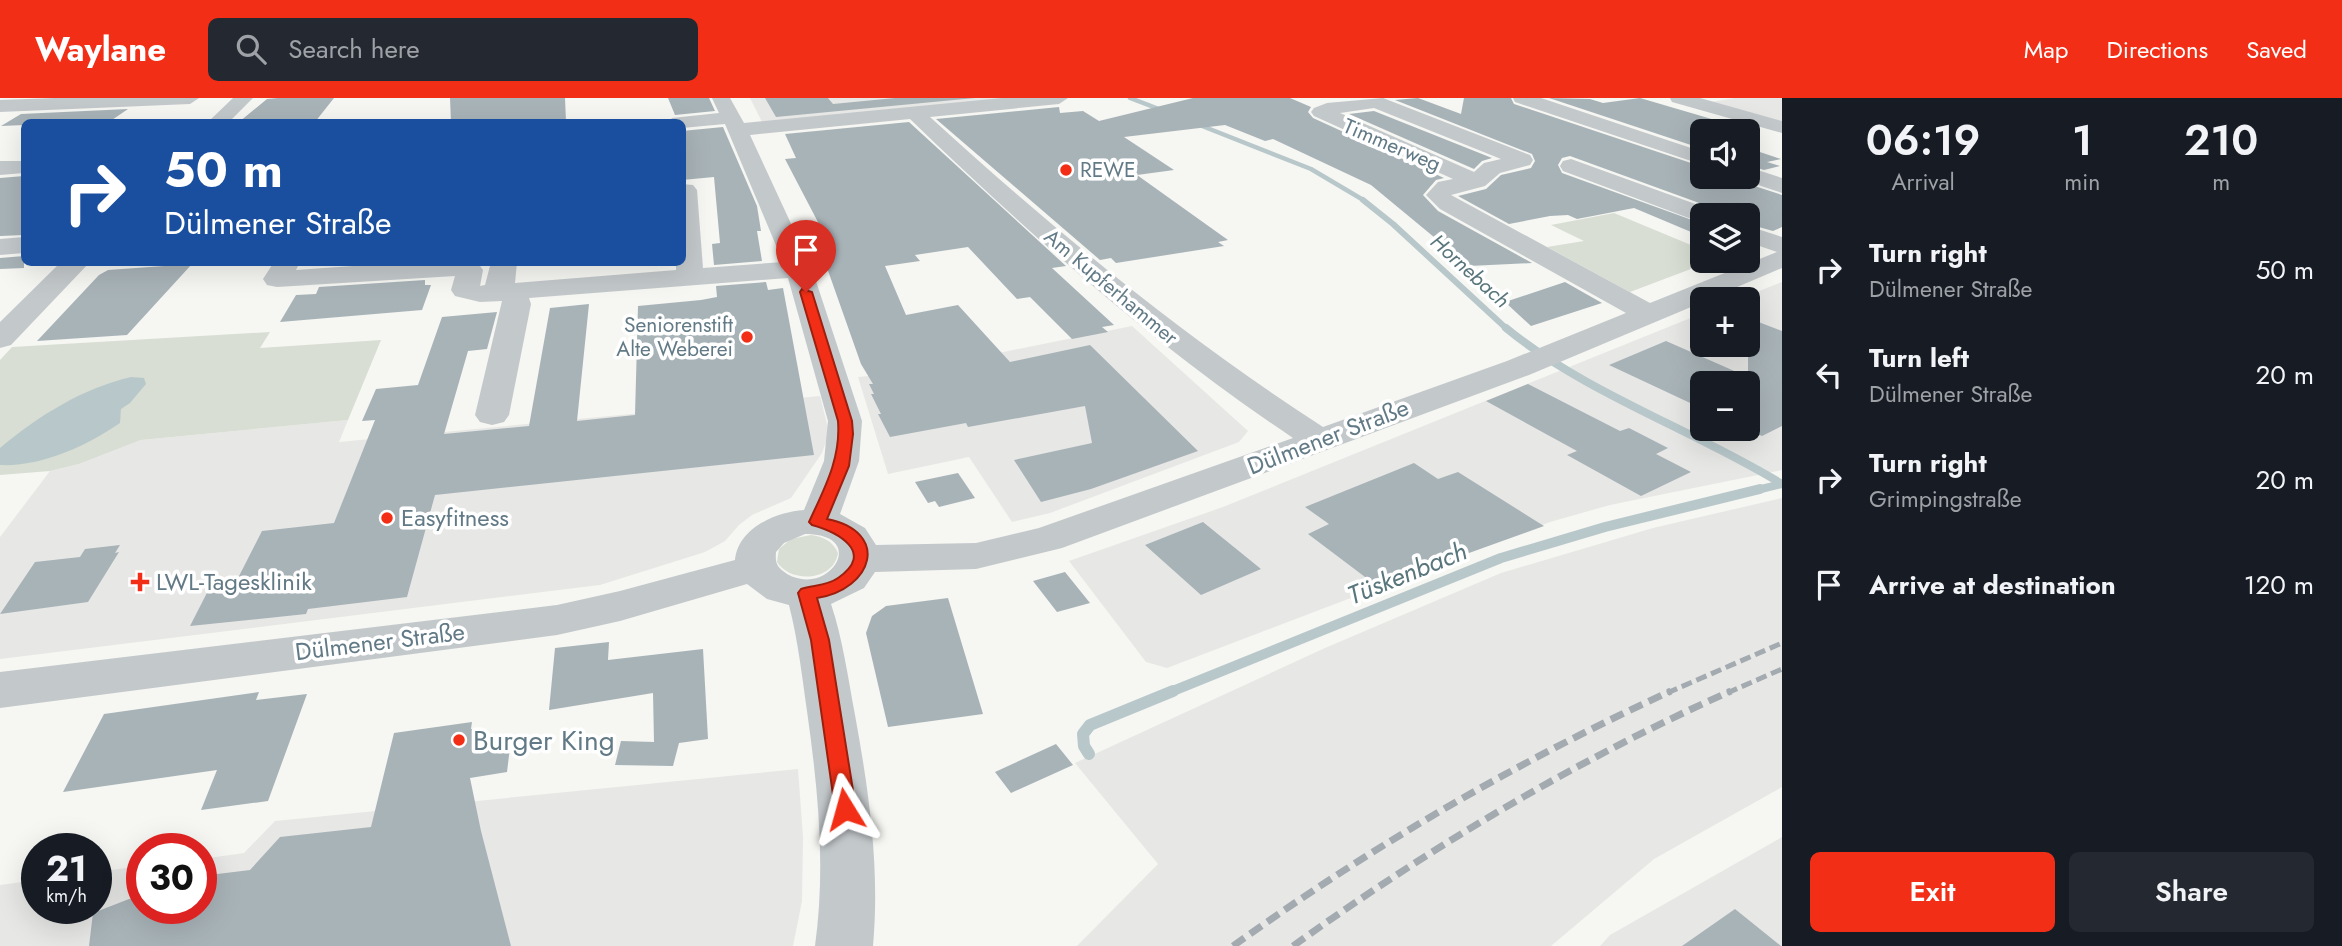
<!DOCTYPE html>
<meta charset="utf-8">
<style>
body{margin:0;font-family:Jost,sans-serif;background:#242831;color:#f1f3f6;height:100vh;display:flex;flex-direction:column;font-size:26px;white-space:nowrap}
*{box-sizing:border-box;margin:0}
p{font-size:23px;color:#9ea1a6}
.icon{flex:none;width:38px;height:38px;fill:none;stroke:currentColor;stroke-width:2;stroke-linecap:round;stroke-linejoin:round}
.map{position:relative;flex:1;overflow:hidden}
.drawer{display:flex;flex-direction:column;background:#171b24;width:560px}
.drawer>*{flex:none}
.guide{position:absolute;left:21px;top:21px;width:665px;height:147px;border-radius:10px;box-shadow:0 7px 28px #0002;background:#1a4fa0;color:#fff;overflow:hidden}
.fabs{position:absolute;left:1690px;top:21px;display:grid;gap:14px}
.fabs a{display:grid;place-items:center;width:70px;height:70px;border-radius:10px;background:#171b24;box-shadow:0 7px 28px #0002;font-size:35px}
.speed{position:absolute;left:21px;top:735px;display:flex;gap:14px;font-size:35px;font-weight:700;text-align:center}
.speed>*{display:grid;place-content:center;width:91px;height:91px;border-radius:50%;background:#171b24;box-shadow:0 7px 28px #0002;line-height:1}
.speed small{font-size:18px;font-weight:400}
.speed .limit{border:10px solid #d22;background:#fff;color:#111}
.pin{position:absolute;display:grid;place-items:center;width:60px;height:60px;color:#fff;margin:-72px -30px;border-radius:50% 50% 50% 0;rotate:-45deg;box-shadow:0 0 7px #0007}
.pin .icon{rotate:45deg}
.me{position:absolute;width:77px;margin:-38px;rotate:352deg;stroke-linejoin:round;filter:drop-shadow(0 0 5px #0008)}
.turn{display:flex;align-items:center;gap:24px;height:147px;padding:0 28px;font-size:32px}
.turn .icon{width:91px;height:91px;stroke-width:2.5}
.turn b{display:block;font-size:49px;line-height:60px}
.eta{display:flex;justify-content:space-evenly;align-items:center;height:119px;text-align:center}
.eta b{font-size:42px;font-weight:600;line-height:49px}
.primary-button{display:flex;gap:14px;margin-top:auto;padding:14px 28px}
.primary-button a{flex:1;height:80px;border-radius:10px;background:#f22f16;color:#fff;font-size:28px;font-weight:600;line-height:80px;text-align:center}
.primary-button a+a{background:#242831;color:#f1f3f6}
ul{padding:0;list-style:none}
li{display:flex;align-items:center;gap:21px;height:105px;padding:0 28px}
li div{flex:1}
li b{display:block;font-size:26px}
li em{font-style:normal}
header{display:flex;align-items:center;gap:42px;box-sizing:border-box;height:98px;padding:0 35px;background:#f22f16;color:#fff}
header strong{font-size:33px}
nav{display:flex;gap:38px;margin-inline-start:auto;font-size:24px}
.search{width:490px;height:63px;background:#242831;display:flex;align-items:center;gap:18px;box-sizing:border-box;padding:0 24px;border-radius:10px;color:#9ea1a6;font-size:26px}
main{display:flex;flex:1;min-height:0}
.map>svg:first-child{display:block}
</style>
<header>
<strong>Waylane</strong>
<div class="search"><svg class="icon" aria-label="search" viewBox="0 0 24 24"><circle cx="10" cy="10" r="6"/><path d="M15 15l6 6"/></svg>Search here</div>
<nav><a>Map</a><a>Directions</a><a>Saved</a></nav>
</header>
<main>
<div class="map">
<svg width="1782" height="848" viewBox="0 0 1782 848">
<rect width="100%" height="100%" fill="#f6f6f2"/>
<!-- built -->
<path fill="#e7e7e5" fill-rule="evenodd" d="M 750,0 L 1023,0 L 763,26 Z
M 1735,0 L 1782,0 L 1782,24 L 1711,4 Z
M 1782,184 L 1782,372 L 1610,407 L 1550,424 L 1167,570 L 1146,564 L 1069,463 L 1223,409 L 1703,215 L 1703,247 L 1748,247 L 1748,201 L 1739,201 ZM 1703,285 L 1748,285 L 1748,331 L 1703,331 Z
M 1132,228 L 1248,333 L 1239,344 L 1050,415 L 1012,424 L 969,359 L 888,376 L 858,279 L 996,266 L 989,257 Z
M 820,298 L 828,330 L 827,341 L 822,355 L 791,400 L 752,417 L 739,427 L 725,443 L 705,454 L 600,487 L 0,561 L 0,439 L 50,373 L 79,366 L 141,342 L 348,322 L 339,344 Z
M 1782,400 L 1782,689 L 1654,761 L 1551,848 L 1077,848 L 1158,766 L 1075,665 L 1325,550 L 1501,475 L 1653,430 Z
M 798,671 L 803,739 L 802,803 L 793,848 L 0,848 L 0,787 L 37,782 L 37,810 L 96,810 L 96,774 L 142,768 L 142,810 L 201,810 L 201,761 L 244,755 L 275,723 Z
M 1782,739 L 1782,848 L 1600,848 L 1610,837 Z"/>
<!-- green -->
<path fill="#d8ded3" d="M 1614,115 L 1703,152 L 1703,163 L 1712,163 L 1630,194 L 1547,149 L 1584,143 L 1551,127 Z
M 270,234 L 260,250 L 381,242 L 348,322 L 141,342 L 79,366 L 50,373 L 0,377 L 0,262 L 12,249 Z
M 811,437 C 823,439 832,442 838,455 C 834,483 791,486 777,464 L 779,451 L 791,441 Z"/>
<!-- water -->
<path fill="#b8c8ca" d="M 131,279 L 144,280 L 146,286 L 130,305 L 121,311 L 120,325 C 87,348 41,369 0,367 L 0,350 C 38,318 83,290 131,279 Z"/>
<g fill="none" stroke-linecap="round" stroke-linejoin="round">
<!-- stream-far4 -->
<path stroke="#b8c8ca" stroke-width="4.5" d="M 1130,0 L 1164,13
M 1197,26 L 1311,71 L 1365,103"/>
<!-- stream-far3 -->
<path stroke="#b8c8ca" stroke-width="6" d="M 1363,102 L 1393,126 L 1508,232"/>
<!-- stream-far2 -->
<path stroke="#b8c8ca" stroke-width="8" d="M 1506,230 C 1585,295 1694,332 1782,386
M 1753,393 L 1782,386"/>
<!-- stream-far1 -->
<path stroke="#b8c8ca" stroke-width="10" d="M 1168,595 L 1501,460 L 1605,429 L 1760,391"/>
<!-- stream -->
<path stroke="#b8c8ca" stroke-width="12" d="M 1089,656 L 1084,648 L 1083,636 L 1090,627 L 1173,593"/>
</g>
<!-- building -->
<path fill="#a8b3b8" d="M 278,0 L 334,0 L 315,24 L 239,24 L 267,1 Z
M 450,0 L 565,0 L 566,24 L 451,24 Z
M 668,0 L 709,0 L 715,13 L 675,17 Z
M 765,0 L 828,0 L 833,6 L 895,0 L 975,0 L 776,19 Z
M 1193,0 L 1290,0 L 1311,9 L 1308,14 L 1313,20 L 1444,80 L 1436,82 L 1423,97 L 1438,113 L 1532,165 L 1469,168 L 1371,87 L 1273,41 L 1265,43 L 1225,27 L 1124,39 L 1174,72 L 1137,77 L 1228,142 L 1218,144 L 1224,148 L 1116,165 L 1111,160 L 1100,162 L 936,21 L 1059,9 L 1060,15 L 1083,13 L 1099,23 Z
M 1418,0 L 1461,16 L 1464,0 L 1511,0 L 1514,6 L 1703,69 L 1703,79 L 1737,79 L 1739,83 L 1782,97 L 1782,129 L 1773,133 L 1748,126 L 1748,117 L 1718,117 L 1713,110 L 1570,58 L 1562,60 L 1558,67 L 1562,75 L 1703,126 L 1703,139 L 1634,110 L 1577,121 L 1568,117 L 1550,118 L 1509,126 L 1458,98 L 1486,91 L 1501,77 L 1531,70 L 1535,63 L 1532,56 L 1395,2 Z
M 1549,0 L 1590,1 L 1603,5 L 1640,0 L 1732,27 L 1732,33 L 1693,33 L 1703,36 L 1703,51 Z
M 128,11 L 109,24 L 24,24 L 24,27 L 1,28 L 21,16 Z
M 1374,13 L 1492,60 L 1482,63 L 1474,71 L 1349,16 Z
M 909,24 L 1066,168 L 1052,170 L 1114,227 L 1102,229 L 1108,234 L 1072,241 L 1030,199 L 1017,201 L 968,149 L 915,157 L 920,163 L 885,168 L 906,217 L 958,207 L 1010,264 L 1090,247 L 1198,353 L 1091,391 L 1041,404 L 1014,362 L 1092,345 L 1085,308 L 968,329 L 966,325 L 890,339 L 878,316 L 881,316 L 871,296 L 874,296 L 869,286 L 873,286 L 861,266 L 820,150 L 831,149 L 785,61 L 796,60 L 785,36 Z
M 723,29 L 757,108 L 761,133 L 757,133 L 762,163 L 714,167 L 712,146 L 720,145 L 714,79 L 682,82 L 682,33 Z
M 1748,50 L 1781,61 L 1767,64 L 1780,68 L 1764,72 L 1748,67 Z
M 24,78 L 24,137 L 0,138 L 0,80 Z
M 24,158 L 24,170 L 0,171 L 0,160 Z
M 192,166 L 127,237 L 37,243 L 99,177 L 108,172 Z
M 425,182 L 425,187 L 431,187 L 422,212 L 280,224 L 296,197 L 316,196 L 319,189 Z
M 766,184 L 768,192 L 783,190 L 814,357 L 435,397 L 407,499 L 308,511 L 306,516 L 190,528 L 211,487 L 237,482 L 262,433 L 334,425 L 375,322 L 362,323 L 376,291 L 418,287 L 442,219 L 497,214 L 487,251 L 468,253 L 444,336 L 529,328 L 550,210 L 589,206 L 577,323 L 635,317 L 638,208 L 701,202 L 717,199 L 716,188 Z
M 1565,184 L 1602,205 L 1531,228 L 1505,204 Z
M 1748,220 L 1782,233 L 1782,328 L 1762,338 L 1748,332 L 1748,285 L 1703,285 L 1703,311 L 1609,267 L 1666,243 L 1748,279 Z
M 1528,286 L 1620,333 L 1629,330 L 1668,350 L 1656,356 L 1691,374 L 1641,398 L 1567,357 L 1577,353 L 1486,303 Z
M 1414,365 L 1438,381 L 1458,374 L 1544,428 L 1377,488 L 1308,436 L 1329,426 L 1305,409 Z
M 958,375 L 975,400 L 939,409 L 935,403 L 928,405 L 915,384 Z
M 1203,424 L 1261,471 L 1201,497 L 1145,447 Z
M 120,447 L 115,455 L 119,454 L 88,504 L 0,516 L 35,464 L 80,459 L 85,451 Z
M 1065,474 L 1090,505 L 1057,514 L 1033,483 Z
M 948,500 L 983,616 L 888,629 L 866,535 L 872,518 L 886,508 Z
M 609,544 L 608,562 L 703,551 L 708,641 L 679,645 L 673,668 L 615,667 L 621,643 L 654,644 L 653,595 L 549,612 L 555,550 Z
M 259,594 L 256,602 L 307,596 L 268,703 L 201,712 L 217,672 L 63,694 L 104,616 Z
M 472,624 L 471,631 L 474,631 L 475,640 L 511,641 L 507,674 L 470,680 L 481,733 L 511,848 L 89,848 L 93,815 L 142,796 L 142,810 L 201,810 L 201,778 L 250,772 L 280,739 L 371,729 L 394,635 Z
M 1056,646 L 1073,667 L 1011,695 L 995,674 Z
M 1735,811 L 1781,848 L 1682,848 Z"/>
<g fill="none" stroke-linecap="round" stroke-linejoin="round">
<!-- minor -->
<path fill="#c3c8cb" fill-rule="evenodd" d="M 55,0 L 199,0 L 190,6 L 0,14 L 0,2 Z
M 233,0 L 253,0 L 229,24 L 208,24 Z
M 712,0 L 730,0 L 744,25 L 1002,0 L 1068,0 L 1059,6 L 930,19 C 1054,132 1182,238 1323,329 L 1507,263 L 1626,215 L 1440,111 L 1426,97 L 1438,84 L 1453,81 L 1314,18 L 1311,14 L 1314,10 L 1327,5 L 1383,0 L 1530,57 L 1533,62 L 1530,67 L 1500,75 L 1485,88 L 1451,97 L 1650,205 L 1777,154 L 1748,144 L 1748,128 L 1782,139 L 1782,170 L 1709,201 L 1703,201 L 1703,204 L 1529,277 L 1062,450 L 976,471 L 875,474 L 864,490 L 831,506 C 843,542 848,580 855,617 C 869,694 880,770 873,848 L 815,848 C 826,769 818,691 807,613 C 802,578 798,542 789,507 L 767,501 L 747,486 L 620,523 L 557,537 L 0,610 L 0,574 L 557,507 L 620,493 L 735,462 C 738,430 776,414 804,412 L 824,363 L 828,323 L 788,180 L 529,200 L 531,206 L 509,317 L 504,324 L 492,327 L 480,324 L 475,317 L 502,203 L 480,204 L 455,198 L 451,192 L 455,178 L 277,189 L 267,187 L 263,181 L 274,164 L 300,164 L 296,172 L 410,164 L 477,164 L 483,172 L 480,188 L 485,187 L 491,164 L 517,164 L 515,185 L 676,172 L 676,164 L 682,164 L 682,86 L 693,87 L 697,92 L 703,170 L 783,164 L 725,26 L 682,30 L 682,24 L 669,24 L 672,20 L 719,15 ZM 1374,10 L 1501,61 L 1484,65 L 1474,74 L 1340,15 ZM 910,21 C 1030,137 1154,247 1293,340 L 1039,430 L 976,445 L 876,447 L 865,430 L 840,416 L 859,363 L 862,323 L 812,171 L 750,37 ZM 805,436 C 870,436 829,500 787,476 C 777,469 775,466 776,454 L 784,445 Z
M 1513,0 L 1541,0 L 1703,54 L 1703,67 L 1515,4 Z
M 1670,0 L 1700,0 L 1782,23 L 1782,35 L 1672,4 Z
M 1571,61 L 1712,112 L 1715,117 L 1703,117 L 1703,124 L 1694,122 L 1563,73 L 1560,68 L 1563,63 Z
M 0,63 L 24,63 L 24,75 L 0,77 Z
M 1748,69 L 1782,80 L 1782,95 L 1740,81 L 1739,79 L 1748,79 Z
M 24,139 L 24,155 L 0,157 L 0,141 Z
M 61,164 L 90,164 L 11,247 L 0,250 L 0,224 Z"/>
<!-- rail-far1 -->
<path stroke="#a3abb0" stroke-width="5" stroke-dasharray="11 5" stroke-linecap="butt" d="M 1667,595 L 1782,545
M 1727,595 L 1782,571"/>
<!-- rail -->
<path stroke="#a3abb0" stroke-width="7" stroke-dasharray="14 7" stroke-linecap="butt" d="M 1233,848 C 1371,749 1516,664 1671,593
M 1293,848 C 1431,749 1576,662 1731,593"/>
</g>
<!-- route -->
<path fill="#f22f16" stroke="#9d1f0e" stroke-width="2" d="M 802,191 L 812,194 L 852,323 L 853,336 L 849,368 L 827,421 C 891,434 873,491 817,500 L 829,542 L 856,711 L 853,718 L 845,720 L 838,718 L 835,711 L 811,542 L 798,495 L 801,491 C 813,487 827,488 838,480 C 876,454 837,434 812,427 L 809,424 C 824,391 841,361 838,323 L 800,194 Z"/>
<!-- markers -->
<g fill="#f22f16" stroke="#fff" stroke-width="2.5">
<circle cx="1066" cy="72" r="7"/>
<circle cx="747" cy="239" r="7"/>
<circle cx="387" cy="420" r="7"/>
<path d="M136.5 473.5h7v7h7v7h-7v7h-7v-7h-7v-7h7z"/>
<circle cx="459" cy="642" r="7"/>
</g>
<g text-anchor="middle" stroke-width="7" stroke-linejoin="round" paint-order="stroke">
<!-- far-street labels -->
<g font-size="21" fill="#627a86" stroke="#fff">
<text transform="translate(1392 47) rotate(23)" y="7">Timmerweg</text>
<text transform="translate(1111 189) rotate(40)" y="7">Am Kupferhammer</text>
</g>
<!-- far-poi labels -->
<g font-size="21" fill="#627a86" stroke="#fff" text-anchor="start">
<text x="1080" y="79">REWE</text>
<text x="733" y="234" text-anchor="end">Seniorenstift<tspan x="733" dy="24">Alte Weberei</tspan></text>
</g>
<!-- far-water labels -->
<g font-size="21" font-style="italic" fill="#59767c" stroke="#fff">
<text transform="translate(1470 173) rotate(42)" y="7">Hornebach</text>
</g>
<!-- street labels -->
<g font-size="24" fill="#627a86" stroke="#fff">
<text transform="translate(1328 339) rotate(-21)" y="8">Dülmener Straße</text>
<text transform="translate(380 544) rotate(-7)" y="8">Dülmener Straße</text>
</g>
<!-- poi labels -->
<g font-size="24" fill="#627a86" stroke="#fff" text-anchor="start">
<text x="401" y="428">Easyfitness</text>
<text x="156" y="492">LWL-Tagesklinik</text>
</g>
<!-- water labels -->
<g font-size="26" font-style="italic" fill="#59767c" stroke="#fff">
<text transform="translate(1407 475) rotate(-22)" y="9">Tüskenbach</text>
</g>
<!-- near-poi labels -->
<g font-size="28" fill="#627a86" stroke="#fff" text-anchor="start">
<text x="473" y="652">Burger King</text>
</g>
</g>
</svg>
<div class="fabs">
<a><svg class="icon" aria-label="sound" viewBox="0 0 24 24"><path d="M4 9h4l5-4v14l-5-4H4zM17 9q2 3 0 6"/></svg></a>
<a><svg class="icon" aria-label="layers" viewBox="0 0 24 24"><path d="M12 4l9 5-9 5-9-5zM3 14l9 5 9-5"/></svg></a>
<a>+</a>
<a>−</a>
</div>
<div class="speed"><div>21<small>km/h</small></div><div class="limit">30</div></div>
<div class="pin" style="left:806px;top:194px;background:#d93025"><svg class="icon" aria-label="arrive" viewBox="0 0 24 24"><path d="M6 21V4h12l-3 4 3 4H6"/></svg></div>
<svg class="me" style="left:845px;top:711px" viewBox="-20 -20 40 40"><path d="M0-17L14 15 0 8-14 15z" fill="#f22f16" stroke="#fff" stroke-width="4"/></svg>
<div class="guide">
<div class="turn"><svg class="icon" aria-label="right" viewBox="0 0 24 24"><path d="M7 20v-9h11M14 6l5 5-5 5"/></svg><div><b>50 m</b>Dülmener Straße</div></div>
</div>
</div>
<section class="drawer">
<div class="eta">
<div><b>06:19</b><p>Arrival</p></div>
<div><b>1</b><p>min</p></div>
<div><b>210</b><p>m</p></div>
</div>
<ul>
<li><svg class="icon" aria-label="right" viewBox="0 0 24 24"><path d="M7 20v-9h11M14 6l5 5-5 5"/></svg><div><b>Turn right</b><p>Dülmener Straße</p></div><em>50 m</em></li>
<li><svg class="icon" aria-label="left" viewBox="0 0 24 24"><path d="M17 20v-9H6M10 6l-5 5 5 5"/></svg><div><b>Turn left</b><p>Dülmener Straße</p></div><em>20 m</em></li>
<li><svg class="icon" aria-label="right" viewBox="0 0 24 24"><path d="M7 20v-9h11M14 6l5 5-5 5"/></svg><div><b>Turn right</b><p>Grimpingstraße</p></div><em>20 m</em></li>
<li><svg class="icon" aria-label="arrive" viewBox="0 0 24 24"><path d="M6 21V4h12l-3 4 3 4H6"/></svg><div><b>Arrive at destination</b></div><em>120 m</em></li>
</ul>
<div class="primary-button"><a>Exit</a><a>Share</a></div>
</section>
</main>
